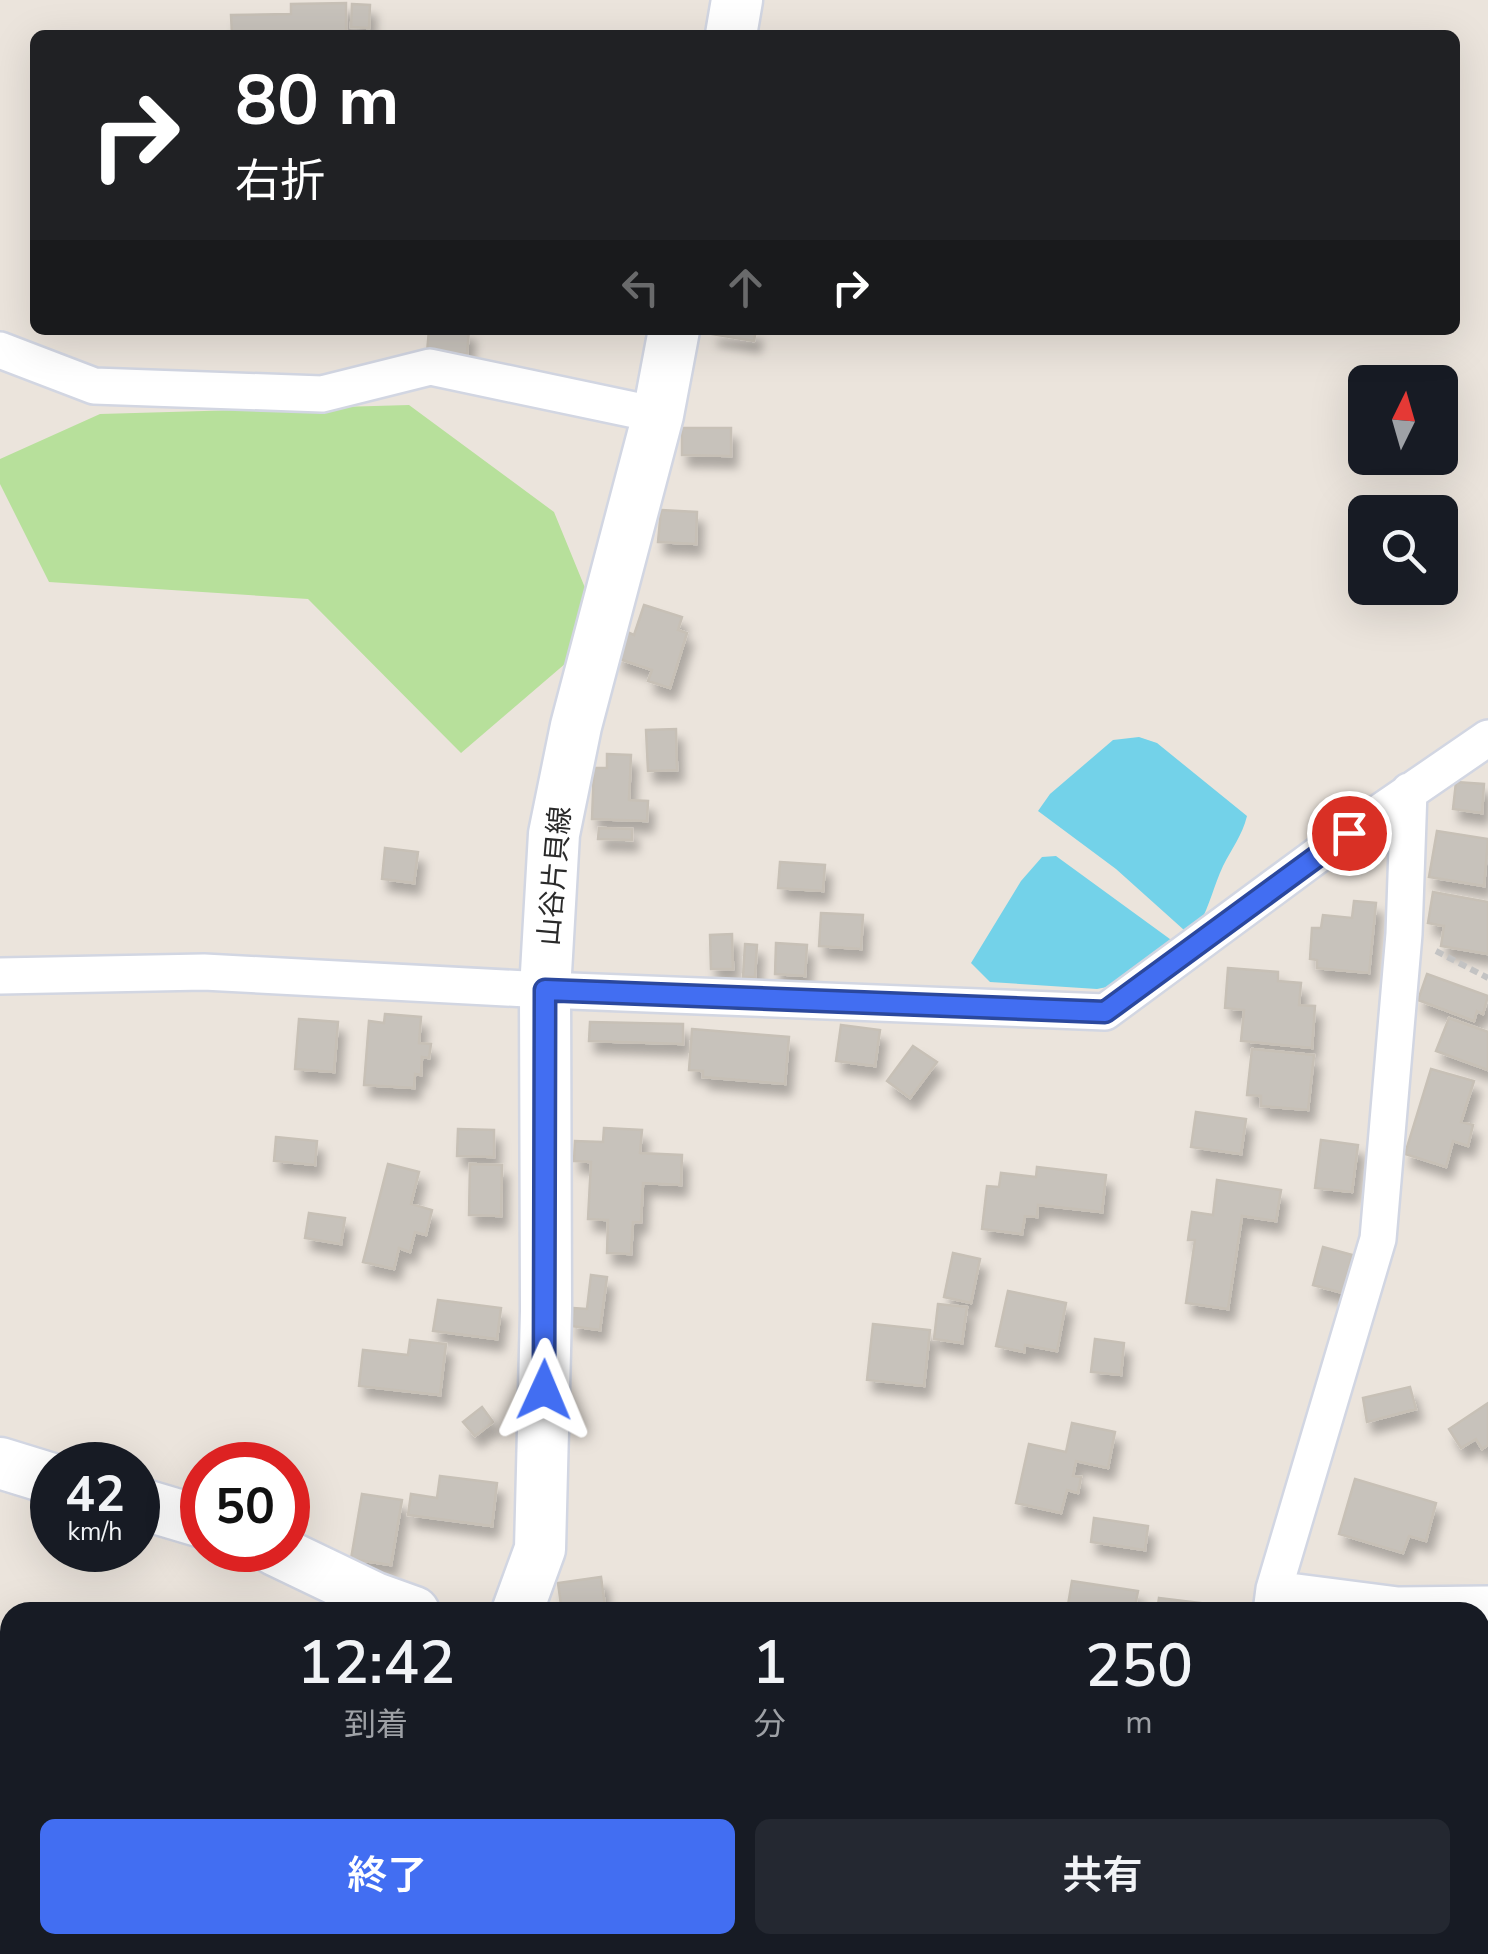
<!DOCTYPE html>
<html lang="ja">
<meta charset="utf-8">
<style>
body{margin:0;font-family:"Nunito Sans","Noto Sans JP",sans-serif;background:#242831;color:#f1f3f6;height:100vh;display:flex;flex-direction:column;font-size:38px;white-space:nowrap}
*{box-sizing:border-box;margin:0}
p{font-size:32px;color:#9ea1a6}
.icon{flex:none;width:55px;height:55px;fill:none;stroke:currentColor;stroke-width:2;stroke-linecap:round;stroke-linejoin:round}
.map{position:relative;flex:1;overflow:hidden}
.drawer{position:absolute;left:0px;top:1602px;width:1490px;height:352px;display:flex;flex-direction:column;background:#171b24;border-radius:30px 30px 0 0;box-shadow:0 10px 40px #0002}
.drawer>*{flex:none}
.guide{position:absolute;left:30px;top:30px;width:1430px;height:305px;border-radius:15px;box-shadow:0 10px 40px #0002;background:#202124;color:#fff;overflow:hidden}
.needle{width:65px;rotate:5deg}
.buttons{position:absolute;left:1348px;top:365px;display:grid;gap:20px}
.buttons a{display:grid;place-items:center;width:110px;height:110px;border-radius:15px;background:#171b24;box-shadow:0 10px 40px #0002;font-size:50px}
.speed{position:absolute;left:30px;top:1442px;display:flex;gap:20px;font-size:50px;font-weight:700;text-align:center}
.speed>*{display:grid;place-content:center;width:130px;height:130px;border-radius:50%;background:#171b24;box-shadow:0 10px 40px #0002;line-height:1}
.speed small{font-size:25px;font-weight:400}
.speed .limit{border:15px solid #d22;background:#fff;color:#111}
.pin{position:absolute;display:grid;place-items:center;width:85px;height:85px;color:#fff;margin:-42px;border:5px solid #fff;border-radius:50%;box-shadow:0 2px 10px #0007}
.me{position:absolute;width:110px;margin:-55px;rotate:1deg;stroke-linejoin:round;filter:drop-shadow(0 0 8px #0008)}
.turn{display:flex;align-items:center;gap:35px;height:210px;padding:0 40px;font-size:45px}
.turn .icon{width:130px;height:130px;stroke-width:2.5}
.turn b{display:block;font-size:70px;line-height:85px}
.lanes{display:flex;align-items:center;height:95px;padding:0 40px;background:#0003;justify-content:center;gap:50px;direction:ltr}
.lanes .off{opacity:.35}
.eta{display:flex;justify-content:space-evenly;align-items:center;height:170px;text-align:center}
.eta b{font-size:60px;font-weight:600;line-height:70px}
.button{display:flex;gap:20px;margin-top:auto;padding:20px 40px}
.button a{flex:1;height:115px;border-radius:15px;background:#426ef2;color:#fff;font-size:40px;font-weight:600;line-height:115px;text-align:center}
.button a+a{background:#242831;color:#f1f3f6}
.map>svg:first-child{display:block}
</style>
<div class="map">
<svg width="1488" height="1954" viewBox="0 0 1488 1954">
<defs>
<filter id="shadow"><feDropShadow dx="6" dy="11" stdDeviation="5" flood-color="#0004"/></filter>
</defs>
<rect width="100%" height="100%" fill="#ebe4dc"/>
<!-- green -->
<path fill="#b7e09b" d="M 409,405 L 554,512 L 599,622 L 580,651 L 461,753 L 308,599 L 49,582 L 0,484 L 0,459 L 100,414 Z"/>
<!-- water -->
<path fill="#73d2e9" d="M 1139,737 L 1157,743 L 1247,816 C 1242,836 1232,848 1223,866 C 1214,885 1210,905 1199,925 L 1184,930 L 1116,869 L 1038,811 L 1050,794 L 1113,740 Z
M 1056,856 L 1174,942 L 1132,982 L 1097,989 L 990,982 L 971,963 L 1021,881 L 1042,857 Z"/>
<g fill="none" stroke-linecap="round" stroke-linejoin="round">
<!-- stream -->
<path stroke="#73d2e9" stroke-width="10" d="M 0,1650 L 10,1652
M 724,1945 L 737,1954"/>
</g>
<!-- building -->
<path fill="#c7c2bb" stroke="#c7c0b6" stroke-width="2.5" filter="url(#shadow)" d="M 346,3 L 346,33 L 232,35 L 231,15 L 291,14 L 291,4 Z
M 352,4 L 370,5 L 369,28 L 351,27 Z
M 429,330 L 469,330 L 467,354 L 427,352 Z
M 713,330 L 756,330 L 754,341 L 712,334 Z
M 682,428 L 731,428 L 731,456 L 682,455 Z
M 661,510 L 697,512 L 696,544 L 658,542 Z
M 644,605 L 682,617 L 678,630 L 687,633 L 670,688 L 648,681 L 652,670 L 616,658 L 625,631 L 634,635 Z
M 676,729 L 677,770 L 648,771 L 646,730 Z
M 607,754 L 631,755 L 629,800 L 648,801 L 647,821 L 592,819 L 594,768 L 607,768 Z
M 1456,782 L 1484,784 L 1482,813 L 1453,809 Z
M 599,828 L 632,829 L 632,840 L 598,839 Z
M 1437,831 L 1488,839 L 1484,886 L 1429,877 Z
M 385,848 L 418,852 L 414,883 L 382,879 Z
M 780,862 L 825,865 L 823,891 L 778,888 Z
M 1433,892 L 1488,902 L 1488,954 L 1441,946 L 1444,926 L 1428,923 Z
M 1354,901 L 1376,903 L 1369,973 L 1317,968 L 1317,960 L 1310,959 L 1312,928 L 1321,928 L 1323,915 L 1352,918 Z
M 821,913 L 863,915 L 861,949 L 819,946 Z
M 732,934 L 733,969 L 711,969 L 710,935 Z
M 776,943 L 807,945 L 805,976 L 775,974 Z
M 745,944 L 757,945 L 755,977 L 743,977 Z
M 1228,968 L 1278,972 L 1278,981 L 1301,983 L 1299,1005 L 1315,1006 L 1312,1048 L 1241,1041 L 1244,1010 L 1225,1008 Z
M 1427,974 L 1488,996 L 1483,1014 L 1477,1011 L 1474,1021 L 1418,1000 Z
M 385,1014 L 421,1017 L 419,1043 L 431,1044 L 429,1058 L 422,1057 L 421,1075 L 415,1074 L 414,1088 L 364,1085 L 369,1021 L 384,1023 Z
M 1449,1018 L 1488,1032 L 1488,1070 L 1436,1051 Z
M 299,1019 L 338,1022 L 334,1072 L 295,1069 Z
M 590,1022 L 683,1024 L 683,1044 L 589,1041 Z
M 841,1025 L 880,1030 L 875,1066 L 836,1061 Z
M 692,1029 L 789,1037 L 785,1084 L 703,1077 L 703,1071 L 689,1070 Z
M 913,1046 L 937,1062 L 910,1098 L 887,1081 Z
M 1252,1049 L 1314,1055 L 1308,1110 L 1261,1106 L 1261,1096 L 1247,1095 Z
M 1431,1069 L 1474,1081 L 1461,1122 L 1473,1125 L 1468,1146 L 1453,1141 L 1446,1167 L 1405,1154 Z
M 1196,1112 L 1246,1119 L 1241,1154 L 1191,1147 Z
M 604,1128 L 642,1130 L 640,1153 L 682,1155 L 681,1185 L 643,1183 L 641,1222 L 633,1222 L 631,1254 L 607,1253 L 608,1220 L 588,1219 L 591,1162 L 574,1161 L 575,1141 L 603,1142 Z
M 458,1129 L 494,1130 L 494,1157 L 457,1156 Z
M 276,1137 L 317,1141 L 315,1165 L 274,1161 Z
M 1321,1140 L 1358,1145 L 1352,1192 L 1315,1188 Z
M 388,1164 L 419,1172 L 411,1204 L 432,1210 L 426,1235 L 415,1232 L 410,1252 L 399,1248 L 394,1269 L 363,1262 Z
M 470,1164 L 502,1165 L 501,1216 L 469,1215 Z
M 1037,1167 L 1106,1175 L 1102,1212 L 1038,1205 L 1037,1217 L 1025,1216 L 1022,1234 L 982,1229 L 987,1186 L 999,1187 L 1001,1173 L 1036,1177 Z
M 1217,1180 L 1281,1190 L 1276,1221 L 1242,1216 L 1228,1309 L 1186,1303 L 1195,1240 L 1188,1240 L 1192,1212 L 1213,1215 Z
M 309,1213 L 345,1218 L 341,1244 L 305,1238 Z
M 1323,1247 L 1352,1255 L 1343,1293 L 1313,1285 Z
M 953,1253 L 980,1259 L 971,1303 L 944,1297 Z
M 591,1275 L 607,1277 L 600,1330 L 571,1326 L 574,1308 L 587,1309 Z
M 1008,1291 L 1066,1303 L 1057,1351 L 1025,1345 L 1024,1352 L 996,1346 Z
M 438,1300 L 501,1308 L 497,1339 L 433,1331 Z
M 938,1304 L 967,1307 L 962,1343 L 934,1339 Z
M 873,1324 L 930,1330 L 924,1386 L 867,1380 Z
M 1095,1339 L 1124,1343 L 1121,1375 L 1091,1372 Z
M 410,1340 L 446,1344 L 440,1395 L 359,1386 L 363,1350 L 408,1355 Z
M 1410,1387 L 1416,1409 L 1367,1422 L 1363,1398 Z
M 1488,1403 L 1488,1445 L 1482,1449 L 1476,1439 L 1461,1448 L 1449,1429 Z
M 482,1407 L 493,1422 L 475,1436 L 463,1422 Z
M 1072,1423 L 1115,1432 L 1108,1468 L 1076,1461 L 1073,1476 L 1081,1477 L 1078,1493 L 1067,1490 L 1061,1513 L 1016,1503 L 1029,1444 L 1066,1452 Z
M 440,1476 L 497,1483 L 492,1526 L 408,1515 L 411,1494 L 437,1498 Z
M 1355,1479 L 1436,1503 L 1426,1541 L 1409,1536 L 1403,1553 L 1339,1534 Z
M 362,1494 L 402,1500 L 391,1565 L 351,1559 Z
M 1094,1518 L 1148,1526 L 1145,1550 L 1091,1542 Z
M 601,1577 L 605,1606 L 562,1612 L 558,1583 Z
M 1072,1581 L 1138,1591 L 1134,1612 L 1067,1611 Z
M 1159,1598 L 1201,1603 L 1200,1612 L 1157,1612 Z
M 1480,1629 L 1488,1631 L 1488,1662 L 1480,1686 Z
M 1480,1895 L 1488,1898 L 1488,1941 L 1480,1939 Z
M 848,1945 L 869,1945 L 862,1954 Z"/>
<g fill="none" stroke-linecap="round" stroke-linejoin="round">
<!-- minor casing -->
<g stroke="#d2d6e2" stroke-width="40">
<path id="minor" d="M 0,350 L 94,386 L 322,394 L 430,367 L 658,415
M 0,976 L 204,972 L 545,990 L 1105,1012 L 1319,854 L 1488,738
M 1274,1589 L 1398,1605 L 1488,1604
M 1271,1612 L 1274,1589 L 1378,1239 L 1404,934 L 1409,791
M 596,1954 L 597,1945
M 1224,1954 L 1225,1945"/>
</g>
<!-- secondary casing -->
<g stroke="#d2d6e2" stroke-width="55">
<path id="secondary" d="M 731,35 L 737,0
M 0,1463 L 52,1479
M 138,1503 L 202,1522
M 275,1550 L 375,1598 L 414,1612
M 517,1612 L 540,1549 L 546,1311 L 545,990 L 554,834 L 576,726 L 658,415 L 674,330
M 930,1945 L 940,1954"/>
</g>
<!-- path -->
<path stroke="#c3c3c3" stroke-width="6" stroke-dasharray="8 5" stroke-linecap="butt" d="M 1436,951 L 1488,978"/>
<!-- minor -->
<use href="#minor" stroke="#fff" stroke-width="35"/>
<!-- secondary -->
<use href="#secondary" stroke="#fff" stroke-width="50"/>
</g>
<g fill="none" stroke-linecap="round" stroke-linejoin="round">
<!-- route casing -->
<g stroke="#2b489d" stroke-width="25">
<path id="route" d="M 544,1390 L 545,990 L 1105,1012 L 1349,833"/>
</g>
<!-- route -->
<use href="#route" stroke="#426ef2" stroke-width="18"/>
</g>
<g text-anchor="middle" stroke-width="8" stroke-linejoin="round" paint-order="stroke">
<!-- street labels -->
<g font-size="28" fill="#2a2a2a" stroke="#fff">
<text transform="translate(554 876) rotate(-85)" y="10">山谷片貝線</text>
</g>
</g>
</svg>
<div class="buttons">
<a><svg class="needle" viewBox="-14 -14 28 28"><path d="M0-13l5 13h-10z" fill="#e53935"/><path d="M0 13l5-13h-10z" fill="#9ea1a6"/></svg></a>
<a><svg class="icon" aria-label="search" viewBox="0 0 24 24"><circle cx="10" cy="10" r="6"/><path d="M15 15l6 6"/></svg></a>
</div>
<div class="speed"><div>42<small>km/h</small></div><div class="limit">50</div></div>
<div class="pin" style="left:1349px;top:833px;background:#d93025"><svg class="icon" aria-label="arrive" viewBox="0 0 24 24"><path d="M6 21V4h12l-3 4 3 4H6"/></svg></div>
<svg class="me" style="left:544px;top:1390px" viewBox="-20 -20 40 40"><path d="M0-17L14 15 0 8-14 15z" fill="#426ef2" stroke="#fff" stroke-width="4"/></svg>
<div class="guide">
<div class="turn"><svg class="icon" aria-label="right" viewBox="0 0 24 24"><path d="M7 20v-9h11M14 6l5 5-5 5"/></svg><div><b>80 m</b>右折</div></div>
<div class="lanes"><svg class="icon off" aria-label="left" viewBox="0 0 24 24"><path d="M17 20v-9H6M10 6l-5 5 5 5"/></svg><svg class="icon off" aria-label="ahead" viewBox="0 0 24 24"><path d="M12 20V5M6 11l6-6 6 6"/></svg><svg class="icon" aria-label="right" viewBox="0 0 24 24"><path d="M7 20v-9h11M14 6l5 5-5 5"/></svg></div>
</div>
<section class="drawer">
<div class="eta">
<div><b>12:42</b><p>到着</p></div>
<div><b>1</b><p>分</p></div>
<div><b>250</b><p>m</p></div>
</div>
<div class="button"><a>終了</a><a>共有</a></div>
</section>
</div>
